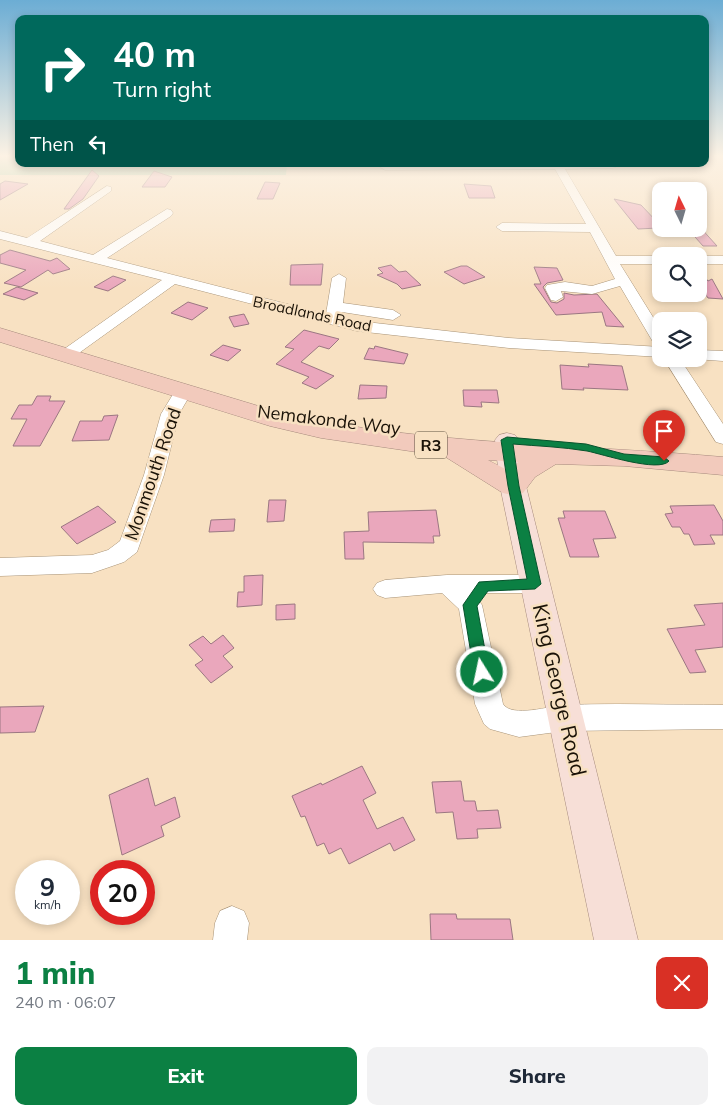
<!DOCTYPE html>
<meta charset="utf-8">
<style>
body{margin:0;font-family:Mulish,sans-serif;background:#f2f2f3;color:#1f2937;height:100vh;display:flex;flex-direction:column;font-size:19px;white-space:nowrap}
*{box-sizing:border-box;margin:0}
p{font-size:16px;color:#747a83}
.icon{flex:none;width:28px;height:28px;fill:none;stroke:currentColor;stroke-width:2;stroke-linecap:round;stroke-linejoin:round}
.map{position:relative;height:940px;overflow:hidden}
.side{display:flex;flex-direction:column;background:#fff;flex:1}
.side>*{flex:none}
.hud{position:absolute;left:15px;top:15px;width:694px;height:152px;border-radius:10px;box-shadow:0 2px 8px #0003;background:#00695c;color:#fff;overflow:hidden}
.needle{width:32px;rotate:355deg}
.buttons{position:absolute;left:652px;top:182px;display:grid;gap:10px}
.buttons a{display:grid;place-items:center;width:55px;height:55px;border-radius:10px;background:#fff;box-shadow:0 2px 8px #0003;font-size:25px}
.speed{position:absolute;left:15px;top:860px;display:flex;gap:10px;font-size:25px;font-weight:700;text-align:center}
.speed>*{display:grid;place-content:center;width:65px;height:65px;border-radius:50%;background:#fff;box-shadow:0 2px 8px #0003;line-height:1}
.speed small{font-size:12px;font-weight:400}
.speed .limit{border:8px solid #d22;background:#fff;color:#111}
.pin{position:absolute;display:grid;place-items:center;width:42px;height:42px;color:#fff;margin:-51px -21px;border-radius:50% 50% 50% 0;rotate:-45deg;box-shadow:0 0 5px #0007}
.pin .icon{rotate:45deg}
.me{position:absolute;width:55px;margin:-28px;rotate:350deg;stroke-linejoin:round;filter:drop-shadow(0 0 4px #0008)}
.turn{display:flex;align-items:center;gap:18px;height:105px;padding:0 15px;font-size:22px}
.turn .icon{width:65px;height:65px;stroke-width:2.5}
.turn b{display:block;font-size:35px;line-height:42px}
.then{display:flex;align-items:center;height:48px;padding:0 15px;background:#0003;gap:10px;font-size:19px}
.round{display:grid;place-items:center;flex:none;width:52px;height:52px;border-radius:10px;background:#f2f2f3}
.headline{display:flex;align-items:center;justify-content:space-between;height:85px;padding:0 15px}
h1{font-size:30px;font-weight:800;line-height:38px;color:#0b8043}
.button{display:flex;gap:10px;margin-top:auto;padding:10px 15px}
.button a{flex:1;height:58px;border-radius:10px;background:#0b8043;color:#fff;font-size:20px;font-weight:800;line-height:58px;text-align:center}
.button a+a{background:#f2f2f3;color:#1f2937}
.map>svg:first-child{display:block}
</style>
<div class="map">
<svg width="723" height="940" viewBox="0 0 723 940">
<rect width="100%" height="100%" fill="#f8e1c2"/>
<!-- green -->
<path fill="#aad3ac" d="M 0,157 L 19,157 L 19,164 L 198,164 L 202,166 L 215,164 L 287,164 L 286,175 L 0,175 Z"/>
<!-- building -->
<path fill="#eaa7bc" stroke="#9b7782" d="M 92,170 L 99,176 L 83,199 L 69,209 L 64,209 Z
M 154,171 L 172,177 L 165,187 L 142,187 Z
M 5,181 L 28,184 L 0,200 L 0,184 Z
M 265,182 L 280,183 L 273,199 L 257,199 Z
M 464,184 L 491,186 L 495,198 L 469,198 Z
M 614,199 L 641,205 L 659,224 L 655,224 L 658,228 L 638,229 Z
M 699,226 L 717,246 L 703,246 L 688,229 L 699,229 Z
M 10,250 L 50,261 L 57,258 L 70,269 L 53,274 L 48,270 L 21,287 L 4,283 L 26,270 L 0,263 L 0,255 Z
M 323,264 L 321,285 L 290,285 L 291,265 Z
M 391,265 L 399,272 L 406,271 L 421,285 L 402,289 L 397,284 L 377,275 L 383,273 L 378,268 Z
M 461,266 L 467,266 L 485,277 L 464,284 L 444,272 Z
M 534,267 L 557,268 L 563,280 L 547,283 L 543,287 L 551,302 L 557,303 L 564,299 L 564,293 L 574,295 L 597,294 L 624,327 L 606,326 L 602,312 L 556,315 L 534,284 L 541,284 Z
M 699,270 L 708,281 L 712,279 L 723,299 L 708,298 L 702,289 L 699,289 Z
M 113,276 L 126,280 L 108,291 L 94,287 Z
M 17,287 L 38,293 L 24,300 L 3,294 Z
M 188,302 L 208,308 L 192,320 L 171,313 Z
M 244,314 L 249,324 L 234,327 L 229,317 Z
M 304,330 L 339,339 L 329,349 L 319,346 L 301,362 L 334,376 L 316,389 L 302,383 L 309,377 L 276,364 L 294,349 L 285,347 Z
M 223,345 L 241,350 L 228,361 L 210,355 Z
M 375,346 L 408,354 L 404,364 L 364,359 L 369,348 L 374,349 Z
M 588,364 L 622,366 L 628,390 L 583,388 L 584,390 L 562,389 L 560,365 L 589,367 Z
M 360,385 L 387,386 L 386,398 L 358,399 Z
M 463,390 L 497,390 L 499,403 L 481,402 L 482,407 L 464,406 Z
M 37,396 L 51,396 L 49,401 L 65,401 L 40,446 L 13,446 L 27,419 L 11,419 L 19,405 L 32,405 Z
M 118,415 L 109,440 L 72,441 L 80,421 L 102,421 L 104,416 Z
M 269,500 L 286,500 L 284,521 L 267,522 Z
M 714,505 L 723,521 L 723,535 L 710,535 L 715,544 L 694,545 L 689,534 L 684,534 L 680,527 L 672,527 L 665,514 L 673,513 L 670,506 Z
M 98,506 L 116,522 L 77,544 L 61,527 Z
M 436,510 L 440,536 L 433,536 L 434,543 L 363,542 L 364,559 L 345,559 L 344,532 L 369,531 L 368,512 Z
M 563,511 L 605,511 L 616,538 L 593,539 L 599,557 L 570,557 L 558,518 L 565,518 Z
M 235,519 L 234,531 L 209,532 L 211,520 Z
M 263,575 L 262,605 L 237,607 L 238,592 L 244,592 L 244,576 Z
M 723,603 L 723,647 L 695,650 L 706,672 L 690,673 L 667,629 L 705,625 L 694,605 Z
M 295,604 L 295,619 L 276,620 L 276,605 Z
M 223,635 L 234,648 L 223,656 L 233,667 L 211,683 L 195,665 L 203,660 L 189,645 L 203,636 L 211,644 Z
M 44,706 L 35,732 L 0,733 L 0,707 Z
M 362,766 L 376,793 L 363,800 L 377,829 L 403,817 L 415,840 L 394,851 L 390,843 L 349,864 L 341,848 L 329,854 L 324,843 L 317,846 L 305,816 L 301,817 L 292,796 L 321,783 L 322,785 Z
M 148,778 L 155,806 L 175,797 L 180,817 L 161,826 L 164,836 L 122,855 L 109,795 Z
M 461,781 L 464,801 L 475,801 L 477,811 L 498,810 L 501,828 L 477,829 L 478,838 L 457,839 L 453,812 L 436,813 L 432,782 Z
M 430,914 L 456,914 L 457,919 L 510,919 L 513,940 L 431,940 Z"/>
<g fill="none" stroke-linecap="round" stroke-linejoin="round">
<!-- minor casing -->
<g stroke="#a89377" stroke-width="1">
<path id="minor" d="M 390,164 L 616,164 L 616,167 L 612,168 L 565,169 L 616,256 L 662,256 L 661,264 L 620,264 L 661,330 L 661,347 L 655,345 L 653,342 L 620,286 L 592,294 L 561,291 L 563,297 L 556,301 L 551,300 L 545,288 L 547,285 L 565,282 L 592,286 L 615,279 L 590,232 L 502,231 L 496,227 L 502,223 L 586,224 L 555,169 L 385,170 L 380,167 Z
M 107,186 L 111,187 L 111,191 L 40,241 L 93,255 L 167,209 L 171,210 L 173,213 L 171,216 L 107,258 L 326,314 L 332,278 L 339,274 L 346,278 L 343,303 L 393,310 L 401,315 L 393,320 L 342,312 L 341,317 L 357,321 L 509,338 L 661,347 L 661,357 L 509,348 L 357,331 L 175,284 L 72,358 L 60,358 L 58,355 L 60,352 L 162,280 L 0,239 L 0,231 L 27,238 Z
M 698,256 L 723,256 L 723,264 L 699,264 Z
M 699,350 L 723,351 L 723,361 L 694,359 L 699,359 Z
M 664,359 L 680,359 L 723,424 L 723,444 L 716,442 Z
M 184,385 L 190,386 L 193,390 L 179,414 L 164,475 L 137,552 L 124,562 L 92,573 L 0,576 L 0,558 L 92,555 L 108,550 L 120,541 L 144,475 L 161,414 L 178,386 Z
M 447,575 L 535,575 L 543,578 L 547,584 L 543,590 L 535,593 L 473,593 L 482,605 L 503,704 C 512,718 550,706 565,705 C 617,703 671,705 723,705 L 723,729 L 564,731 L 519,737 L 490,729 L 484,724 L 475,704 L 459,609 L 442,593 L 385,598 L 377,595 L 373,589 L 377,583 L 385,580 Z
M 232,906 L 244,911 L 249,923 L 247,940 L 213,940 L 215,923 L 220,911 Z"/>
</g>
<!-- major casing -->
<g stroke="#a68a7d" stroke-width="1">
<path id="major" d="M 507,433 L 515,435 L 519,440 L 526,486 L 638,940 L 594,940 L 500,486 L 495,440 L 499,435 Z"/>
</g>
<!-- highway casing -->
<g stroke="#a68a7d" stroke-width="1">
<path id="highway" d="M 0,328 L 285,414 C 429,445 576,444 723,457 L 723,475 L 624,466 L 556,464 L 535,477 L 523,493 L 513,495 L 503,493 L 444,456 L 321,438 L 270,426 L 0,342 ZM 488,460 L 518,462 L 509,471 Z"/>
</g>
<!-- minor -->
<use href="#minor" fill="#fff" fill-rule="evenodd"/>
<!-- major -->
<use href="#major" fill="#f7dfd7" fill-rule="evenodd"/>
<!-- highway -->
<use href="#highway" fill="#f2cabc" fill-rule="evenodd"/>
</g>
<!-- sky -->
<linearGradient id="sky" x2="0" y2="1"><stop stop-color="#6cadd4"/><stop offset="0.54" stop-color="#fcf2e4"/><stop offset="1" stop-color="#fcf2e4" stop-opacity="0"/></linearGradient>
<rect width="723" height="289" fill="url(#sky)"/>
<!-- route -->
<path fill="#0b8043" stroke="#07532c" d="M 507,437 L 586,444 L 624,454 L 664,457 L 669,461 C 659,473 602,454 587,451 C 563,447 537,446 513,444 L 519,486 L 541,584 L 535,589 L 488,591 L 477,606 L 489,672 L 487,676 L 482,678 L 476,676 L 474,672 L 463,605 L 479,582 L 527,579 L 508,486 L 501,440 Z"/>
<g text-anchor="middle" stroke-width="5" stroke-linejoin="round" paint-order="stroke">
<!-- far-street labels -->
<g font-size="15" fill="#1a1207" stroke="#f8e1c2">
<text transform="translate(312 314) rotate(12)" y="5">Broadlands Road</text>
</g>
<!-- shield labels -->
<rect fill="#f8e1c2" stroke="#5d503f" stroke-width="1" x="415" y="431.5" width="32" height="27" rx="4"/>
<g font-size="16" font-weight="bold" fill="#1a1207">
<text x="431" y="451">R3</text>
</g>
<!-- street labels -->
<g font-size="18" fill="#1a1207" stroke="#f8e1c2">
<text transform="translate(329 420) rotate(7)" y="6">Nemakonde Way</text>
<text transform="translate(153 474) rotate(-71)" y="6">Monmouth Road</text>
</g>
<!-- near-street labels -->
<g font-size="21" fill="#1a1207" stroke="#f8e1c2">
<text transform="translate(559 690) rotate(77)" y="7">King George Road</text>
</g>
</g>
</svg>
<div class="buttons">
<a><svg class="needle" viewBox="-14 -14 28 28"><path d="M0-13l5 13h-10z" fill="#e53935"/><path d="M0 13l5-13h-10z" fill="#747a83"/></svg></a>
<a><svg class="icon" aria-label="search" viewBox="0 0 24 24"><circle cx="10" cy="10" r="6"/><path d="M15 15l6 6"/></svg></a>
<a><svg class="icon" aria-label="layers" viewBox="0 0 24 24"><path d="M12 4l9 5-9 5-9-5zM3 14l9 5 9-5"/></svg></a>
</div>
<div class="speed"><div>9<small>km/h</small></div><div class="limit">20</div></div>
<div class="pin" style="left:664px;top:461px;background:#d93025"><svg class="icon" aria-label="arrive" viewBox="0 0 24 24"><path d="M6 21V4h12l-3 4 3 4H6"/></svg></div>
<svg class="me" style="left:482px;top:672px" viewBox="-20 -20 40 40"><circle r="17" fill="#0b8043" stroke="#fff" stroke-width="3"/><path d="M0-11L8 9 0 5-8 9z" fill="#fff"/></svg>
<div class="hud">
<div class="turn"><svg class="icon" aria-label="right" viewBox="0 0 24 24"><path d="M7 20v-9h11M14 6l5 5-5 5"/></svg><div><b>40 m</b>Turn right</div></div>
<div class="then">Then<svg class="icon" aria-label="left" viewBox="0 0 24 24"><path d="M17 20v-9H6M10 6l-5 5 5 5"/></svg></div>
</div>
</div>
<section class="side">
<div class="headline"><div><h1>1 min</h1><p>240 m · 06:07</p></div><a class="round" style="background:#d93025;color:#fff"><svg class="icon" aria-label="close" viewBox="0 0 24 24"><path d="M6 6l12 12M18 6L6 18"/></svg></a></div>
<div class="button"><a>Exit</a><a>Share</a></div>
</section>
